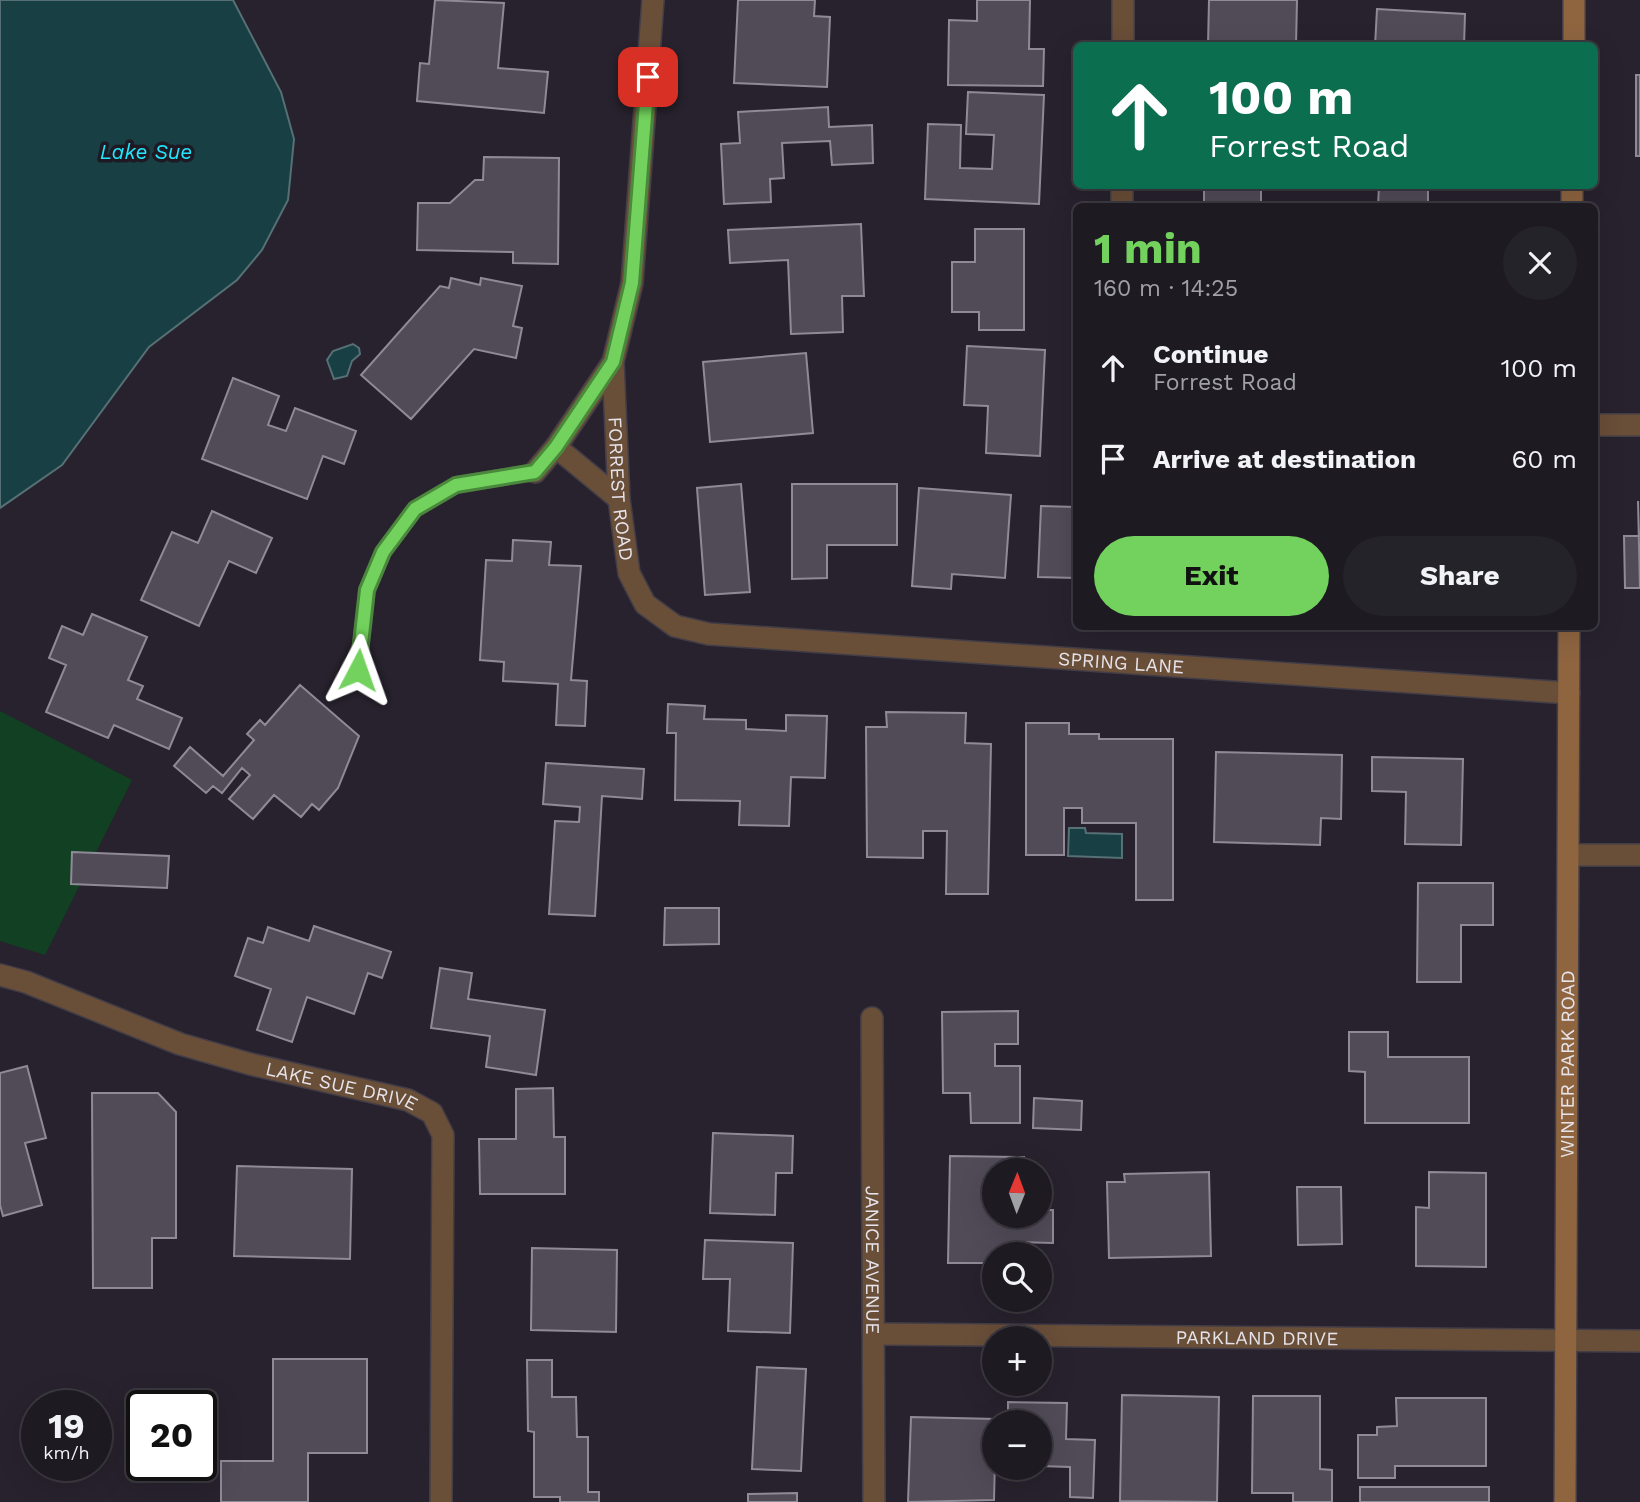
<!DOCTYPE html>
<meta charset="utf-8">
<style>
body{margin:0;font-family:"Work Sans",sans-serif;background:#25232a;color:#f1f3f6;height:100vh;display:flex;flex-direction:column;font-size:26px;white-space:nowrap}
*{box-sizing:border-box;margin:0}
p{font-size:23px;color:#a0a1a5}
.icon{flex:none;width:38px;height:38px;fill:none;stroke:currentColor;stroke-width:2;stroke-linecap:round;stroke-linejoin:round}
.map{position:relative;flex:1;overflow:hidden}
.side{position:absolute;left:1073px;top:203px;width:525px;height:427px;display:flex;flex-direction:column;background:#1d1a22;border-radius:10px;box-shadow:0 7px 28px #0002,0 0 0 2px #3b3840}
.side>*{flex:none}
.banner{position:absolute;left:1073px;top:42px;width:525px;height:147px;border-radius:10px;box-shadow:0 7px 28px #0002,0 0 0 2px #3b3840;background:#0b6e4f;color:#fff;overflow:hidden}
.needle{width:46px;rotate:1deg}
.buttons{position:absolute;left:982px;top:1158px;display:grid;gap:14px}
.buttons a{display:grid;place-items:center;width:70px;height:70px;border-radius:50%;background:#1d1a22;box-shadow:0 7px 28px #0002,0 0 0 2px #3b3840;font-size:35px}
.speed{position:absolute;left:21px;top:1390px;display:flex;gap:14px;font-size:35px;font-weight:700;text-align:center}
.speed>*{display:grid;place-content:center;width:91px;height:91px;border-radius:50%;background:#1d1a22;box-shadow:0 7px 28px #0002,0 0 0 2px #3b3840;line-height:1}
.speed small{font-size:18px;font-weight:400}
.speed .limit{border:4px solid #111;border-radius:10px;background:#fff;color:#111}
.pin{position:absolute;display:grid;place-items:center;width:60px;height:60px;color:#fff;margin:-30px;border-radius:14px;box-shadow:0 4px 10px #0006}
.me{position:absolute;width:77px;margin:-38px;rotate:4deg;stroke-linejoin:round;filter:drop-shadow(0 0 5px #0008)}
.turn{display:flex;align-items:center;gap:24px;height:147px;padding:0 21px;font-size:32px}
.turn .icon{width:91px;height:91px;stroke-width:2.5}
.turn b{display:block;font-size:49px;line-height:60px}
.round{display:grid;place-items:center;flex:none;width:74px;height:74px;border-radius:37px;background:#25232a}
.summary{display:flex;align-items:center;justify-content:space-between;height:119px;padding:0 21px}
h1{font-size:42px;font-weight:700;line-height:52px;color:#72d25d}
.button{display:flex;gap:14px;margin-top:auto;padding:14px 21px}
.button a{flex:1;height:80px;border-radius:42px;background:#72d25d;color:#111;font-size:28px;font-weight:700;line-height:80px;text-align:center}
.button a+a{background:#25232a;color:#f1f3f6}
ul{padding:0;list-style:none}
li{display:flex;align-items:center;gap:21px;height:91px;padding:0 21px}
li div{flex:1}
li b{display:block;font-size:26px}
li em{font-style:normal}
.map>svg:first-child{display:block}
</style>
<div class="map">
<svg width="1640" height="1502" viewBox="0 0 1640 1502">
<rect width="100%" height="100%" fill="#27222d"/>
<!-- green -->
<path fill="#114023" d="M 0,711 L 132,780 L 45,955 L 0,941 Z"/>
<!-- water -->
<path fill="#183f44" stroke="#567076" stroke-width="2" d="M 0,0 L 233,0 L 281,92 L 294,139 L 288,200 L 262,250 L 237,280 L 149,347 L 62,465 L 0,508 Z
M 353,344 L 359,348 L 360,354 L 352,361 L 347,376 L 334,379 L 327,360 L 333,351 Z
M 1069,828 L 1085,828 L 1086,833 L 1122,834 L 1122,858 L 1068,856 Z"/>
<!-- building -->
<path fill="#504b57" stroke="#908a97" stroke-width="2" d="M 435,0 L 504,3 L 498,68 L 548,72 L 544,113 L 417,101 L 420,63 L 429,64 Z
M 738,0 L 815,0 L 814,16 L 830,17 L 827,87 L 734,83 Z
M 977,0 L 1030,0 L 1029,49 L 1044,49 L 1043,86 L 948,85 L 949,20 L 977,21 Z
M 1209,0 L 1297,0 L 1296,46 L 1208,46 Z
M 1377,9 L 1465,14 L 1464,46 L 1375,46 Z
M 1636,75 L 1640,75 L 1640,156 L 1636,156 Z
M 968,92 L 1044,95 L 1039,204 L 925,199 L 928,124 L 961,125 L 960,168 L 992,169 L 994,135 L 966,134 Z
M 828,107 L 829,127 L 872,125 L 873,163 L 832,165 L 830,141 L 782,143 L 784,178 L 770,179 L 771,202 L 724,204 L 721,144 L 740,143 L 738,112 Z
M 484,157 L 559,158 L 558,264 L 513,263 L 513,252 L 417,250 L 418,203 L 450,203 L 475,180 L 483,180 Z
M 1204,186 L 1261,186 L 1261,206 L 1204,206 Z
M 1379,186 L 1428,186 L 1428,206 L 1378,206 Z
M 861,224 L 864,296 L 842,296 L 843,332 L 791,334 L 788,260 L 730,263 L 728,230 Z
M 975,229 L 1024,229 L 1024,330 L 979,330 L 979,312 L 952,312 L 952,262 L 975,262 Z
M 451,278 L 480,285 L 481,278 L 522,286 L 513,326 L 522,328 L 516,358 L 474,349 L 411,419 L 361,375 L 440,286 L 449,288 Z
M 967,346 L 1045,350 L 1040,456 L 986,453 L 988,406 L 964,405 Z
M 806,353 L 813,433 L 710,442 L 703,362 Z
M 233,378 L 279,396 L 268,425 L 286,431 L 295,408 L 356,431 L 344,464 L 323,456 L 307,499 L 202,459 Z
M 741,484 L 750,592 L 705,595 L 697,488 Z
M 792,484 L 897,484 L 897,545 L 827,545 L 827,578 L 792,579 Z
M 919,488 L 1011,495 L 1005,578 L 952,574 L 951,589 L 912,586 Z
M 1638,501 L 1640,588 L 1625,588 L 1624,536 L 1639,536 Z
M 1041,506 L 1076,507 L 1076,578 L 1038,577 Z
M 212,511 L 272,538 L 256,573 L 229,561 L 199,626 L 141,600 L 172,532 L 198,543 Z
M 513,540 L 551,542 L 549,565 L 581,566 L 571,680 L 587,681 L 585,726 L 556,725 L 558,684 L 503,681 L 504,662 L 480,660 L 486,560 L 512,561 Z
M 92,614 L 147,637 L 128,680 L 143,686 L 137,699 L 182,718 L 169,749 L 114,725 L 108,738 L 46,712 L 66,665 L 49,658 L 62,626 L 83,635 Z
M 300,685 L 359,736 L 338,788 L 319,810 L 312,804 L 301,817 L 274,795 L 253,819 L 229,799 L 250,775 L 242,768 L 222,793 L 213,786 L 206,793 L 174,766 L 190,747 L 223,776 L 254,740 L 247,734 L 260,720 L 265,725 Z
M 668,704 L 705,706 L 704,719 L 746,720 L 746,729 L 786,731 L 786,715 L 827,716 L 825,778 L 791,777 L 789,826 L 739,825 L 740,801 L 675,800 L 676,733 L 667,733 Z
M 886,712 L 966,713 L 965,743 L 991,744 L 988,894 L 946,894 L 947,831 L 923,831 L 923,858 L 867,857 L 866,727 L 887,727 Z
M 1026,723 L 1069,723 L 1069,734 L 1099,734 L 1099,739 L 1173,739 L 1173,900 L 1136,900 L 1136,823 L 1082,823 L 1082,808 L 1064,808 L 1064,855 L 1026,855 Z
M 1216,752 L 1342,755 L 1341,819 L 1321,818 L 1320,845 L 1214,842 Z
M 1372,757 L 1463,759 L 1461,845 L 1405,844 L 1406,792 L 1372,791 Z
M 546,763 L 644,769 L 642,799 L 602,796 L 595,916 L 549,914 L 555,821 L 579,822 L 580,807 L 543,804 Z
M 72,852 L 169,856 L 167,888 L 71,884 Z
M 1418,883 L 1493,883 L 1493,925 L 1461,925 L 1461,982 L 1417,982 Z
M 665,908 L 719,908 L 719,944 L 664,945 Z
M 314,926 L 391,952 L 382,978 L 368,973 L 354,1014 L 307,997 L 292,1042 L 257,1030 L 271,989 L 235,976 L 248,938 L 263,943 L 268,927 L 309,941 Z
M 440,968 L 472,973 L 468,999 L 545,1010 L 536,1075 L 486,1067 L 490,1036 L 431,1028 Z
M 1018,1011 L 1018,1044 L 995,1044 L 995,1066 L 1020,1066 L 1020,1123 L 971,1123 L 970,1093 L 943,1093 L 942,1012 Z
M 1349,1032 L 1388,1032 L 1388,1057 L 1469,1057 L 1469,1123 L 1365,1123 L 1365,1072 L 1349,1071 Z
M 27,1066 L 46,1138 L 25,1143 L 42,1205 L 3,1216 L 0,1205 L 0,1073 Z
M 553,1088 L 554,1137 L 565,1137 L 565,1194 L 480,1194 L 479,1139 L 516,1139 L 516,1089 Z
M 92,1093 L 158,1093 L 176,1112 L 176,1238 L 152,1238 L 152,1288 L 93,1288 Z
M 1034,1098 L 1082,1101 L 1081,1130 L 1033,1128 Z
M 713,1133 L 793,1136 L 792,1173 L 776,1173 L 775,1215 L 710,1213 Z
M 950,1156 L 1024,1157 L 1024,1171 L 994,1171 L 994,1216 L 1040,1216 L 1040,1210 L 1053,1210 L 1053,1243 L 1013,1242 L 1012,1255 L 994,1255 L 994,1263 L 948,1263 Z
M 237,1166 L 352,1169 L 350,1259 L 234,1256 Z
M 1209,1172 L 1211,1256 L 1109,1258 L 1107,1182 L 1125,1182 L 1124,1174 Z
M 1429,1172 L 1486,1173 L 1486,1267 L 1416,1266 L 1416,1207 L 1429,1208 Z
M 1297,1187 L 1341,1187 L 1342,1244 L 1298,1245 Z
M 705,1240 L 793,1243 L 790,1333 L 728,1331 L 730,1279 L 703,1279 Z
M 532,1248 L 617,1250 L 616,1332 L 531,1330 Z
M 273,1359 L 367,1359 L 367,1453 L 308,1453 L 308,1502 L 221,1502 L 221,1461 L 273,1461 Z
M 527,1360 L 552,1360 L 552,1397 L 576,1397 L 577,1437 L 588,1437 L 588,1492 L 599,1492 L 599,1502 L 560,1502 L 560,1497 L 534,1497 L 534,1432 L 528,1431 Z
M 757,1367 L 806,1369 L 801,1471 L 752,1469 Z
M 1122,1395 L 1219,1397 L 1217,1502 L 1120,1501 Z
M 1253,1396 L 1320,1396 L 1320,1469 L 1332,1470 L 1332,1502 L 1293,1502 L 1293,1493 L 1252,1493 Z
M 1396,1398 L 1486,1398 L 1486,1466 L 1395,1466 L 1395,1478 L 1358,1478 L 1358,1435 L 1377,1435 L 1377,1427 L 1397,1426 Z
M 1008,1402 L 1067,1403 L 1066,1439 L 1095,1440 L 1093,1498 L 1070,1497 L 1070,1467 L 1040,1466 L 1040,1423 L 1008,1423 Z
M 911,1417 L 996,1419 L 994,1500 L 908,1502 Z
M 1360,1487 L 1489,1487 L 1489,1502 L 1360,1502 Z
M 797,1493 L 797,1502 L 748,1502 L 748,1494 Z"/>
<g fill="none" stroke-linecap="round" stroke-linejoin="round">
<!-- lane casing -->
<g stroke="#423d47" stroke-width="18">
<path id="lane" d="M 358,670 L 367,590 L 383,552 L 415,509 L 456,485 L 535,472"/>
</g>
<!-- street casing -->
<g stroke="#423d47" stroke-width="24">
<g id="street">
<path id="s1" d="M 653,0 L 632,283 L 613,362 L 619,499 L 629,573 L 645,604 L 675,626 L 709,634 L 1569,693"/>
<path d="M 1123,46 L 1123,0"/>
<path d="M 1122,206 L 1122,186"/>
<path d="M 1594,425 L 1640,425"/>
<path d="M 556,447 L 619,499"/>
<path d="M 535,472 L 556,447 L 613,362"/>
<path d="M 1570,855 L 1640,855"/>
<path id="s2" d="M 0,975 L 26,982 L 180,1044 L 250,1064 L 408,1100 L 432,1113 L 443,1135 L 441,1502"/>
<path id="s3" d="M 872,1018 L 874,1502"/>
<path id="s4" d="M 874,1334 L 1640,1341"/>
</g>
</g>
<!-- secondary casing -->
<g stroke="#423d47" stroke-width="24">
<g id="secondary">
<path d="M 1574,46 L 1574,0"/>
<path d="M 1572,206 L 1572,186"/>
<path id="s5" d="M 1565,1502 L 1569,626"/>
</g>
</g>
<!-- lane -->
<use href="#lane" stroke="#694e38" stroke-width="14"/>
<!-- street -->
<use href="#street" stroke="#694e38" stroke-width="21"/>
<!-- secondary -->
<use href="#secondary" stroke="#8f6540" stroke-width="21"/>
</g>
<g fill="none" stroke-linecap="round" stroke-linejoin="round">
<!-- route casing -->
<g stroke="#4a883c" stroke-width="18">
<path id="route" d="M 358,670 L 367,590 L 383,552 L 415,509 L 456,485 L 535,472 L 556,447 L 613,362 L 632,283 L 648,77"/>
</g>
<!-- route -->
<use href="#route" stroke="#72d25d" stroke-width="12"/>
</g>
<g text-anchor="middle" stroke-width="7" stroke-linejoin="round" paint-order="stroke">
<!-- street labels -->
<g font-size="19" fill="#e6e3ea" stroke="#1e1923">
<text dy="7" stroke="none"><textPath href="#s1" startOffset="492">FORREST ROAD</textPath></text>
<text dy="7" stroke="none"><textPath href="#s1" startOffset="1097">SPRING LANE</textPath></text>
<text dy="7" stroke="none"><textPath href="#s5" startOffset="438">WINTER PARK ROAD</textPath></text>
<text dy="7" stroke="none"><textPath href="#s2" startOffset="360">LAKE SUE DRIVE</textPath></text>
<text dy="7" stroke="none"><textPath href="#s3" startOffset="242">JANICE AVENUE</textPath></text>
<text dy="7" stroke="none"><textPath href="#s4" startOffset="383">PARKLAND DRIVE</textPath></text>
</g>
<!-- water labels -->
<g font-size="21" font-style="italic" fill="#22e6fb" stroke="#1e1923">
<text x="146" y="159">Lake Sue</text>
</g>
</g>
</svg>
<div class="buttons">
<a><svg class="needle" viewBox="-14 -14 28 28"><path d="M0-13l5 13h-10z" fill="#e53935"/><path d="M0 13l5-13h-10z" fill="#a0a1a5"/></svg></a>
<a><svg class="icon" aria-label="search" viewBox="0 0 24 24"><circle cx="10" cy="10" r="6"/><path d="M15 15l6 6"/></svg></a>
<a>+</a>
<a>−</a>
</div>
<div class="speed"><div>19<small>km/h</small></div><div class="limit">20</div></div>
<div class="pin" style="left:648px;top:77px;background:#d93025"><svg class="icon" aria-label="arrive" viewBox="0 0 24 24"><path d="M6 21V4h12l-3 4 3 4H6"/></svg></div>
<svg class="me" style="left:358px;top:670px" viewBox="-20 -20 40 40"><path d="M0-17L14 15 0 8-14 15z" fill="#72d25d" stroke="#fff" stroke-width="4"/></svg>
<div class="banner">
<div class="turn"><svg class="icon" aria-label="ahead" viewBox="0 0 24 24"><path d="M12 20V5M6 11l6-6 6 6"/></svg><div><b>100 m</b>Forrest Road</div></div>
</div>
<section class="side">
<div class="summary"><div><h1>1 min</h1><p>160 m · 14:25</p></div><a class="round"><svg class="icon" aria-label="close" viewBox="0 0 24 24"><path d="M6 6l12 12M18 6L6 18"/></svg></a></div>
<ul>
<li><svg class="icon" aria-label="ahead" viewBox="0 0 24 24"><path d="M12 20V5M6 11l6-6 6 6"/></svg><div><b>Continue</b><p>Forrest Road</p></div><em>100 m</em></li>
<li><svg class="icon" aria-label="arrive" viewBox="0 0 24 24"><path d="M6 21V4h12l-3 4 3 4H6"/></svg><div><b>Arrive at destination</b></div><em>60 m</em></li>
</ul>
<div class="button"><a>Exit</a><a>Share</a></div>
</section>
</div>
